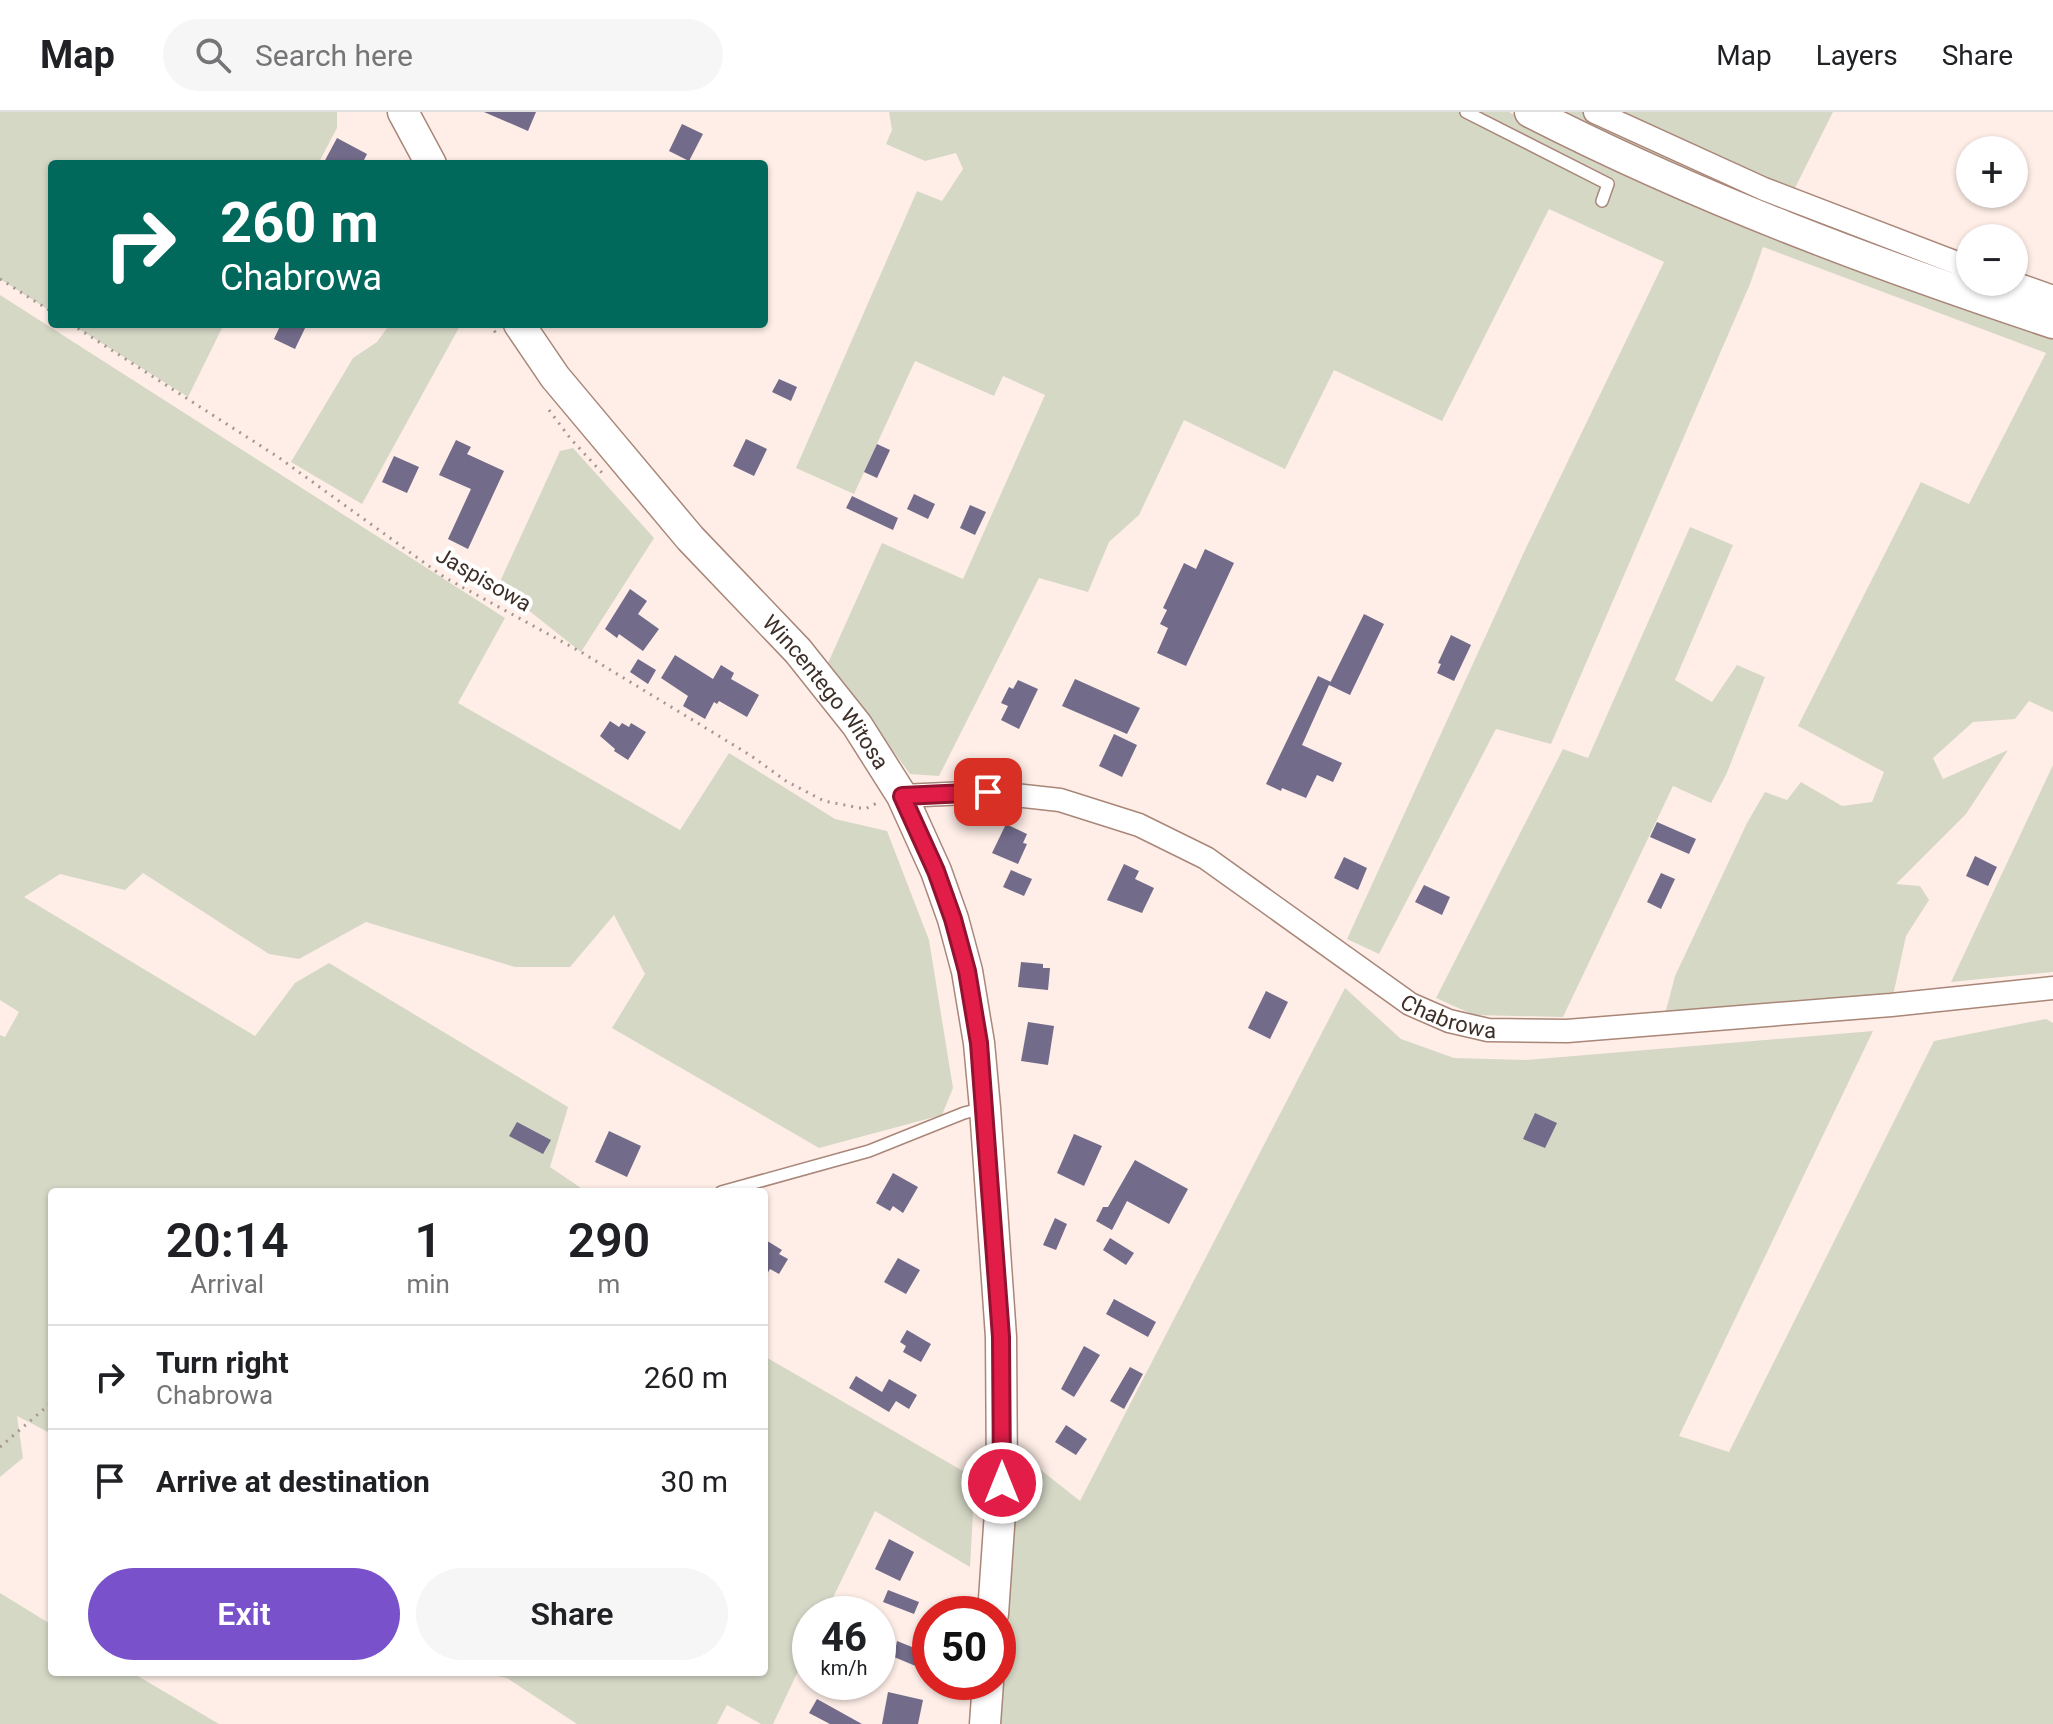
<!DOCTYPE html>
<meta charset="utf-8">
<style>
body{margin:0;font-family:Roboto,sans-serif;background:#f6f6f6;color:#202124;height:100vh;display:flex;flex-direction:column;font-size:30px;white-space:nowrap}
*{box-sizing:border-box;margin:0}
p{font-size:26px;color:#757577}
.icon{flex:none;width:44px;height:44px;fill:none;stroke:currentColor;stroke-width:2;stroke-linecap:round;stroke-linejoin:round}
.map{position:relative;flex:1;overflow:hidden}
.drawer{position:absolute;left:48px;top:1076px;width:720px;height:488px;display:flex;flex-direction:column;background:#fff;border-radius:8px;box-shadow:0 2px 6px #0004}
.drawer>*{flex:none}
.banner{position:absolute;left:48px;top:48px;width:720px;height:168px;border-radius:8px;box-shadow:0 2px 6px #0004;background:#00695c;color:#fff;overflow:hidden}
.controls{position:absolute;left:1956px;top:24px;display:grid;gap:16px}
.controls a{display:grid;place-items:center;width:72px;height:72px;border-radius:50%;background:#fff;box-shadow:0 2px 6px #0004;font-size:40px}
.speed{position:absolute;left:792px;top:1484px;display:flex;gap:16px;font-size:40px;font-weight:700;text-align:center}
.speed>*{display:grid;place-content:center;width:104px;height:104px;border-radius:50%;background:#fff;box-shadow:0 2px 6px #0004;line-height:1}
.speed small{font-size:20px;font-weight:400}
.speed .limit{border:12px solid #d22;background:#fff;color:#111}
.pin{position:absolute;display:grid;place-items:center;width:68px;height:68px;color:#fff;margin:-34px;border-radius:16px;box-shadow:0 4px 12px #0006}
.me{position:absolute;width:88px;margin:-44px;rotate:0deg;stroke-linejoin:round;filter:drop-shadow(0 0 6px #0008)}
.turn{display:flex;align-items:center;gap:28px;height:168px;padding:0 40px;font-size:36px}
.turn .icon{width:104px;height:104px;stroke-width:2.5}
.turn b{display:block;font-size:56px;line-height:68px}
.eta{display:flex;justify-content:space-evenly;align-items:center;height:136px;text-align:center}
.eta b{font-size:48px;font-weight:600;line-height:56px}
.cta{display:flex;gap:16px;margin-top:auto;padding:16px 40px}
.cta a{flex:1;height:92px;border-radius:48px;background:#7952cb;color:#fff;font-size:32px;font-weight:600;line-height:92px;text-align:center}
.cta a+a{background:#f6f6f6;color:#202124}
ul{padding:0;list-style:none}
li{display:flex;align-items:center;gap:24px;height:104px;padding:0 40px;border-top:2px solid #e0e0e0}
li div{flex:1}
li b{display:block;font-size:30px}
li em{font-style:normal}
header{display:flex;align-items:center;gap:48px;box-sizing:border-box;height:112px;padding:0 40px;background:#fff;border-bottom:2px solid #e0e0e0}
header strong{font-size:38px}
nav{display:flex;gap:44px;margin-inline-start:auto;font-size:28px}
.search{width:560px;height:72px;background:#f6f6f6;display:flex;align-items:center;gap:20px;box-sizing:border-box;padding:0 28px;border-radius:44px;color:#757577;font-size:30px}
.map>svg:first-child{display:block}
</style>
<header>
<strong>Map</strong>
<div class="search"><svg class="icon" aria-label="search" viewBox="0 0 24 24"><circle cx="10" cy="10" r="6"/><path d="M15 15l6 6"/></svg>Search here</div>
<nav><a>Map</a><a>Layers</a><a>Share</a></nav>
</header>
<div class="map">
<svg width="2053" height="1612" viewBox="0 0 2053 1612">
<rect width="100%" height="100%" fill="#feeee7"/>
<!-- green -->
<path fill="#d6d8c6" d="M 0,0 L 337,0 L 337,16 L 318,52 L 52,52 L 52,200 L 0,167 Z
M 889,0 L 1509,0 L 1634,62 L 2053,221 L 2053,600 L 2029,589 L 2015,607 L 1973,610 L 1933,646 L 1943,667 L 2008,638 L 1966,702 L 1896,772 L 1920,774 L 1929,788 L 1906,824 L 1891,893 L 1663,910 L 1675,864 L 1747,711 L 1765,680 L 1787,688 L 1801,670 L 1842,694 L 1872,690 L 1884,660 L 1798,614 L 1921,370 L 1969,392 L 2046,241 L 1763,135 L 1750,172 L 1551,632 L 1496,617 L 1379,842 L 1347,827 L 1525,438 L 1664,150 L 1549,97 L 1442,309 L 1334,258 L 1285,357 L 1184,308 L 1139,403 L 1109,430 L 1088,480 L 1039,466 L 939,664 L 910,662 L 828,551 L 882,431 L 963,467 L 1045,283 L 1003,264 L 994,284 L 915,249 L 854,382 L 796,356 L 917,79 L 942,89 L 963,57 L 956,41 L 925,49 L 886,32 L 892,18 Z
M 1551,0 L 1833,0 L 1793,80 L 1937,137 L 1951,135 L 1970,142 L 1970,170 L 2014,170 L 2015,159 L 2024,168 L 2053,178 L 2053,199 C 1883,142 1711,81 1551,0 Z
M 0,183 L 505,506 L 458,591 L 680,718 L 729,641 L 835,707 L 887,719 L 929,828 L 953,976 L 942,1003 L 819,1036 L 612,916 L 645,862 L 614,803 L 570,855 L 515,855 L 366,810 L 299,847 L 269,842 L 143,761 L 125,778 L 60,762 L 24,785 L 255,924 L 295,871 L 329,851 L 568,995 L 550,1055 L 587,1080 L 52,1080 L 52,1322 L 17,1304 L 23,1346 L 0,1365 L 0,923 L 5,925 L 19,900 L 0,888 Z
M 71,212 L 224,212 L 188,285 Z
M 390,212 L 461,212 L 362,392 L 291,350 L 353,246 L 377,230 Z
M 573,336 L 654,426 L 581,540 L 498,474 L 560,339 Z
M 1690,415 L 1733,433 L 1675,568 L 1712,590 L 1737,553 L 1765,565 L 1726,663 L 1711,691 L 1673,674 L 1563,905 L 1474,903 L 1436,886 L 1563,637 L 1588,646 Z
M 2053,653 L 2053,860 L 1951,870 Z
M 1345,876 L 1401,927 L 1454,946 L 1526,948 L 1873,919 L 1679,1324 L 1729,1340 L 1934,929 L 2046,907 L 2053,911 L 2053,1612 L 974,1612 L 998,1570 L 998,1502 L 1012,1335 L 1080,1389 Z
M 764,1244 L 975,1366 L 970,1455 L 875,1399 L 825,1502 L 810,1502 L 810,1534 L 773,1612 L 761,1612 L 727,1593 L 717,1612 L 577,1612 L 507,1566 L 480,1560 L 764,1560 Z
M 0,1481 L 52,1513 L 52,1560 L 131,1560 L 219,1612 L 0,1612 Z"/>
<!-- building -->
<path fill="#726b8a" d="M 484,0 L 536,0 L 528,19 Z
M 682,12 L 703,22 L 689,49 L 669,39 Z
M 337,26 L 367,42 L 362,52 L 323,52 Z
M 281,212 L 307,212 L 295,237 L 274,227 Z
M 779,267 L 797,275 L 791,289 L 772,280 Z
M 746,327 L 767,337 L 754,364 L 733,354 Z
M 456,328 L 471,335 L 467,342 L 504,359 L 468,437 L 448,427 L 471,377 L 439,363 Z
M 877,332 L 890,338 L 877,366 L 864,360 Z
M 394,344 L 419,355 L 407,381 L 382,370 Z
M 914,382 L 935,392 L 928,407 L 907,397 Z
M 852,384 L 898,406 L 893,418 L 846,396 Z
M 970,393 L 986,400 L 975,423 L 960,416 Z
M 1205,437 L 1234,451 L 1186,554 L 1157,541 L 1168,516 L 1160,512 L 1167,498 L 1163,496 L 1184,451 L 1196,457 Z
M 630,477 L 647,489 L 638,502 L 659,517 L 643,539 L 619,522 L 617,526 L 605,517 Z
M 1364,502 L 1384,512 L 1350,583 L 1329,573 L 1302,633 L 1342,651 L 1333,670 L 1317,663 L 1306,686 L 1282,676 L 1281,679 L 1266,672 L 1318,564 L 1331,570 L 1329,573 Z
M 1451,523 L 1471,533 L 1454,569 L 1437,561 L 1441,552 L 1438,551 Z
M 675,543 L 713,567 L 721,553 L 734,561 L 731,567 L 759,583 L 747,605 L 719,589 L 717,592 L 714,590 L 705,607 L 683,594 L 688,584 L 661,566 Z
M 638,547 L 656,558 L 648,572 L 630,560 Z
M 1075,567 L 1140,596 L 1127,622 L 1062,594 Z
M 1018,568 L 1038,577 L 1019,617 L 1001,608 L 1008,594 L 1001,591 L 1009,575 L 1013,577 Z
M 610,609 L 619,615 L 622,611 L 629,615 L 631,611 L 646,620 L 628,648 L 614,639 L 615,637 L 600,624 Z
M 1114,622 L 1137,633 L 1122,665 L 1099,654 Z
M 1657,710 L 1696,727 L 1689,742 L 1650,725 Z
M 1006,712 L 1027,722 L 1023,731 L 1027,732 L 1018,752 L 992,741 Z
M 1975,744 L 1997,755 L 1988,774 L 1966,764 Z
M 1344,745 L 1367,756 L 1358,778 L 1334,766 Z
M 1124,752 L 1139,759 L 1135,767 L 1154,776 L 1142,801 L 1107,788 Z
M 1011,758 L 1032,767 L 1024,784 L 1003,775 Z
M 1661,761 L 1675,767 L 1661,797 L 1647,790 Z
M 1424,773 L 1450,785 L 1442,803 L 1415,790 Z
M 1021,850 L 1043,852 L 1043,856 L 1050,856 L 1048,878 L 1018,875 Z
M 1266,879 L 1288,890 L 1270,927 L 1248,916 Z
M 1028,910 L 1054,914 L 1048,953 L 1021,949 Z
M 1535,1001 L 1557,1011 L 1545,1036 L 1523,1027 Z
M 517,1010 L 551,1028 L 543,1042 L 509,1024 Z
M 609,1019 L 641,1034 L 627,1065 L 595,1050 Z
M 1074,1022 L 1102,1034 L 1084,1074 L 1057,1061 Z
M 1135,1048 L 1188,1077 L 1169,1112 L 1127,1089 L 1112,1118 L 1096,1109 L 1103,1095 L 1108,1095 Z
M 893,1061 L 918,1075 L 903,1101 L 893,1094 L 890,1099 L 876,1091 Z
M 1055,1106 L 1067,1112 L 1056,1138 L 1043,1133 Z
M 1110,1126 L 1134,1141 L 1126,1153 L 1103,1138 Z
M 764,1127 L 782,1138 L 779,1142 L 788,1147 L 779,1162 L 770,1157 L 764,1167 Z
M 898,1146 L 920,1158 L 906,1182 L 884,1170 Z
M 1114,1187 L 1156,1210 L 1148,1225 L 1106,1202 Z
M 907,1218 L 931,1232 L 921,1250 L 903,1240 L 906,1234 L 900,1230 Z
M 1084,1234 L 1100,1243 L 1074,1285 L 1061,1277 Z
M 1130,1255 L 1143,1262 L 1124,1297 L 1110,1289 Z
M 856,1264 L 882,1280 L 889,1267 L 917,1283 L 909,1297 L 896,1289 L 889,1300 L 849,1276 Z
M 1066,1313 L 1087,1327 L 1076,1343 L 1055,1330 Z
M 889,1427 L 914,1440 L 900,1469 L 875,1457 Z
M 888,1478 L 919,1490 L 914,1502 L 883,1490 Z
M 929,1506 L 930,1506 L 930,1560 L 894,1545 L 897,1529 L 917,1537 Z
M 888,1580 L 923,1588 L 918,1612 L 882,1612 Z
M 817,1587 L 862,1612 L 830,1612 L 809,1601 Z"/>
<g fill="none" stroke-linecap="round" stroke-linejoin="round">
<!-- service casing -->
<g stroke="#a98678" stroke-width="14">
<path id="service" d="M 1466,0 L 1608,72 L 1602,89
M 721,1080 L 869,1039 L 964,1001 L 984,996"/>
</g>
<!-- minor casing -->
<g stroke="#a98678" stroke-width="25">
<g id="minor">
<path d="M 1595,0 L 1764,77 L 1970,156"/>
<path d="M 2011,170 L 2053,185"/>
<path id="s1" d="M 902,684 L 988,680 L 1060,688 L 1139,713 L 1206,746 L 1410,892 L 1449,909 L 1488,918 L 1567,919 L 1891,893 L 2053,876"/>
</g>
</g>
<!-- secondary casing -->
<g stroke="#a98678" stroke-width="33">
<g id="secondary">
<path d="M 403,0 L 431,52"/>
<path d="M 1530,0 C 1698,86 1875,152 2053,211"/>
<path id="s2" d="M 519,212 L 555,265 L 690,426 L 798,539 L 857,613 L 902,684 L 936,759 L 953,807 L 967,859 L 979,931 L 985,996 L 1001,1225 L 1002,1371 L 993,1502"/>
<path d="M 985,1612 L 988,1570"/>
</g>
</g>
<!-- path -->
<path stroke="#a5968f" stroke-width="3" stroke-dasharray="2 6" stroke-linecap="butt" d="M 0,167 L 52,200
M 71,212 L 278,345 L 444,465 L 581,540 L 750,643 L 786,669 L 824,689 L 865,697 L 877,691
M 490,212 L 497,223
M 549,298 L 570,326 L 604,363
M 0,1335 L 52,1290"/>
<!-- service -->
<use href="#service" stroke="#fff" stroke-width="11"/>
<!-- minor -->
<use href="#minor" stroke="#fff" stroke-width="22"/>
<!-- secondary -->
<use href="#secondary" stroke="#fff" stroke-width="30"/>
</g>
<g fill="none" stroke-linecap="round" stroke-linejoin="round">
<!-- route casing -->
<g stroke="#92132f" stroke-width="20">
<path id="route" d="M 988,680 L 902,684 L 936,759 L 953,807 L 967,859 L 979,931 L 1001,1225 L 1002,1371"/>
</g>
<!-- route -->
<use href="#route" stroke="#e11d48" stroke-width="14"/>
</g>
<g text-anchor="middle" stroke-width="8" stroke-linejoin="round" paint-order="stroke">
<!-- street labels -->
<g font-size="22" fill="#3d2e28" stroke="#fff">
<text transform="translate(484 467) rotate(30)" y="8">Jaspisowa</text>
<text dy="8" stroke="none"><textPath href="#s2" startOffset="480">Wincentego Witosa</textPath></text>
<text dy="8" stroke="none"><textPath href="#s1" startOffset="608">Chabrowa</textPath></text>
</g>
</g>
</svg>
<div class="controls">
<a>+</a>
<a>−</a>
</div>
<div class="speed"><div>46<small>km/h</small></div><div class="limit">50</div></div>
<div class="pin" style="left:988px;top:680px;background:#d93025"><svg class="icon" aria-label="arrive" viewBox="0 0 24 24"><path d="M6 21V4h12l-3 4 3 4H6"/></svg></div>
<svg class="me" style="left:1002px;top:1371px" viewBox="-20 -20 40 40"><circle r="17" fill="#e11d48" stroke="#fff" stroke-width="3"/><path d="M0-11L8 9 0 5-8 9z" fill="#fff"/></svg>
<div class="banner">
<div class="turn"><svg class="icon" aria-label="right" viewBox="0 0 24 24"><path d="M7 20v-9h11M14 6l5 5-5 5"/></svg><div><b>260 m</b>Chabrowa</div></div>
</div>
<section class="drawer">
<div class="eta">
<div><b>20:14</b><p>Arrival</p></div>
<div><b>1</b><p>min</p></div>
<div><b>290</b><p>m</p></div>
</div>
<ul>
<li><svg class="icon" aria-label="right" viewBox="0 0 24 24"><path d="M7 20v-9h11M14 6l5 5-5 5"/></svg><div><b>Turn right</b><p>Chabrowa</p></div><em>260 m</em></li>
<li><svg class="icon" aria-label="arrive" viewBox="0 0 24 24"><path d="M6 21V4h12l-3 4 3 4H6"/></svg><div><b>Arrive at destination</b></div><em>30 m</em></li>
</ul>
<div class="cta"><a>Exit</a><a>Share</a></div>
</section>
</div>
